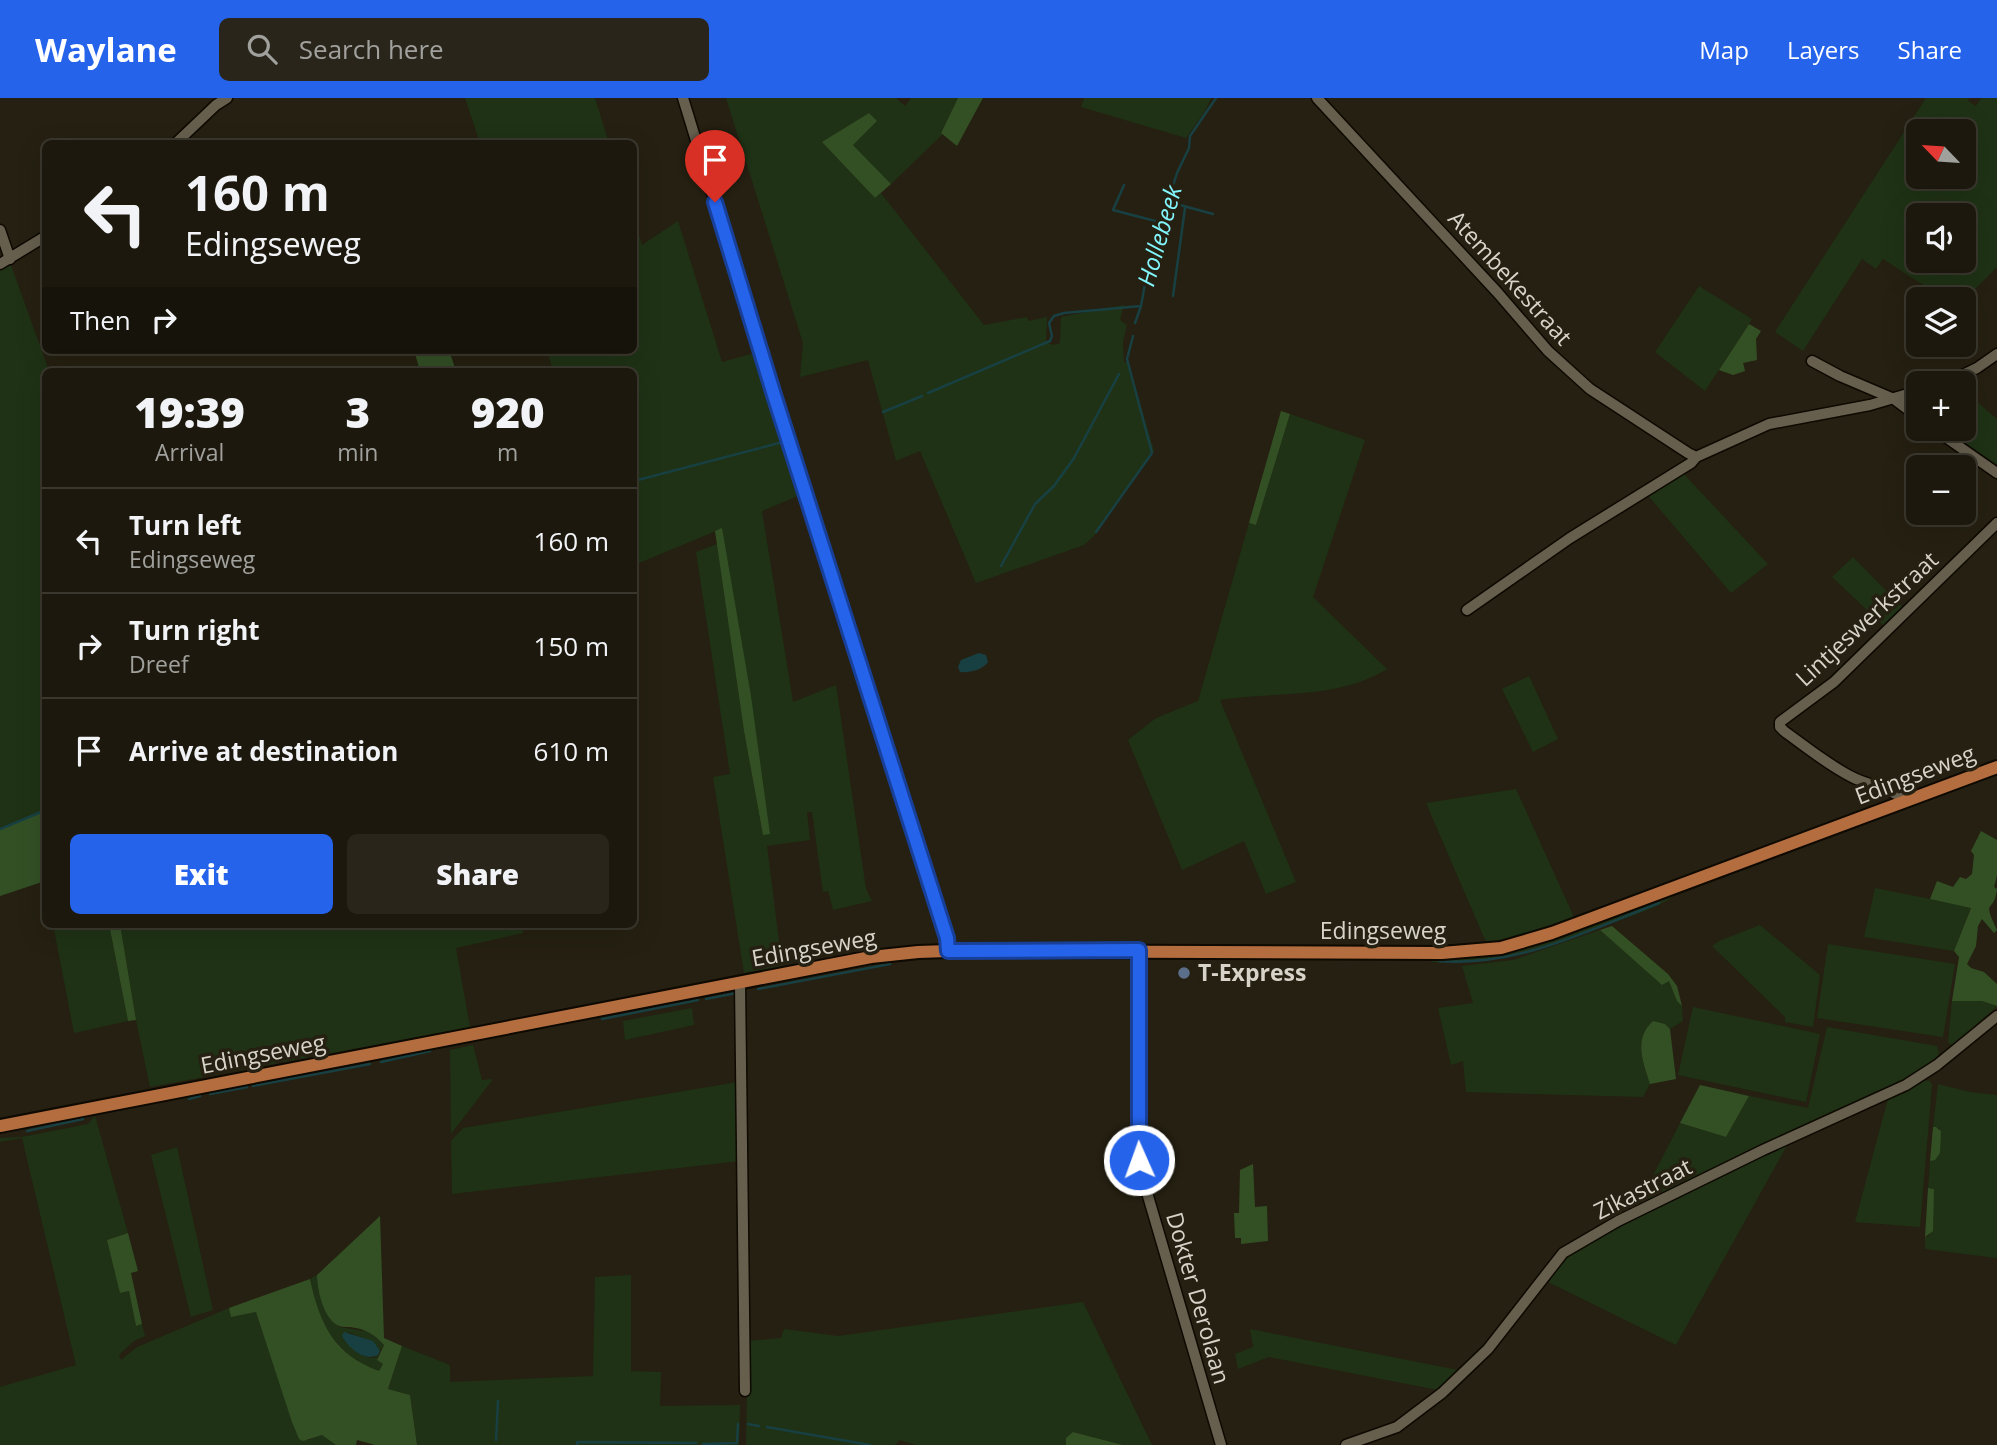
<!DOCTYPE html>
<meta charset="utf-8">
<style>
body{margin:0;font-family:"Open Sans",sans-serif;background:#29251b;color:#f1f3f6;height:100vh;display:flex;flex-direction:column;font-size:26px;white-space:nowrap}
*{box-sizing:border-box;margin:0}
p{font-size:23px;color:#a0a09d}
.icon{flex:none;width:38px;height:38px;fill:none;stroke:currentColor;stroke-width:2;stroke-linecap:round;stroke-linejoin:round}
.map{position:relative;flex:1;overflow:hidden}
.details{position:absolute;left:42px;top:270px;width:595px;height:560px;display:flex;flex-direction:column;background:#1c180d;border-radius:10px;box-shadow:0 7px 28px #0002,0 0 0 2px #3a372e}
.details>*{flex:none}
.top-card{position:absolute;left:42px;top:42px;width:595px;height:214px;border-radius:10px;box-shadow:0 7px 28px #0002,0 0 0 2px #3a372e;background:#1c180d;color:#f1f3f6;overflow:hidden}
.needle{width:46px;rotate:295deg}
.fabs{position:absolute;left:1906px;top:21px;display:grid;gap:14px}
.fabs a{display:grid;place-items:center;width:70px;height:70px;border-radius:10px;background:#1c180d;box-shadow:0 7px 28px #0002,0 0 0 2px #3a372e;font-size:35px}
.pin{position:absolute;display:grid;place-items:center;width:60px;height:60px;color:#fff;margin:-72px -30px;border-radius:50% 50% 50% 0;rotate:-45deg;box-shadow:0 0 7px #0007}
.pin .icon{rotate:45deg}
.me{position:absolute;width:77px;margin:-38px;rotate:358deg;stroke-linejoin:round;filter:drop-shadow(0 0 5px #0008)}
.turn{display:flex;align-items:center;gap:24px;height:147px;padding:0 28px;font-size:32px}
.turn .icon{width:91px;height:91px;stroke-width:2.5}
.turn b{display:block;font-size:49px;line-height:60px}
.then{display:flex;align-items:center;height:66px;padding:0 28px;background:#0003;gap:14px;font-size:26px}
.eta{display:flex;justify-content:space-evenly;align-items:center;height:119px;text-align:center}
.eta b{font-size:42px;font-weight:800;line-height:49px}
.action{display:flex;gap:14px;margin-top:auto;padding:14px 28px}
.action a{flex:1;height:80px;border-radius:10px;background:#2563eb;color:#fff;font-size:28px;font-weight:800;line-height:80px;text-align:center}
.action a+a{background:#29251b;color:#f1f3f6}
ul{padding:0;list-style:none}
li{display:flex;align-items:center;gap:21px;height:105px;padding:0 28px;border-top:2px solid #3a372e}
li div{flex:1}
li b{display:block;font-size:26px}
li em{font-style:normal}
header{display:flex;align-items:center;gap:42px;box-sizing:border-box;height:98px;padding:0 35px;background:#2563eb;color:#fff}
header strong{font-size:33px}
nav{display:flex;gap:38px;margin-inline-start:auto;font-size:24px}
.search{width:490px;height:63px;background:#29251b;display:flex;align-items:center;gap:18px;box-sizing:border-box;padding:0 24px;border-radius:10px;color:#a0a09d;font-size:26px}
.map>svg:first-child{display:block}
</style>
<header>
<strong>Waylane</strong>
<div class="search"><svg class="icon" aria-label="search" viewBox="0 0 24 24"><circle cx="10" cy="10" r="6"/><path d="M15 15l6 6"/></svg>Search here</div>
<nav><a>Map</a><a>Layers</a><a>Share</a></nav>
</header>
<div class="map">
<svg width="1997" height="1347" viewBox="0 0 1997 1347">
<rect width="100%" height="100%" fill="#252011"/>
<!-- green -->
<path fill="#1f3215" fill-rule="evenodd" d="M 465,0 L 595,0 L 609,45 L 480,45 Z
M 726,0 L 896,0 L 905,8 L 911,0 L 958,0 L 941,34 L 943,36 L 891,86 L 853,47 L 877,23 L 869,15 L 823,45 L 875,100 L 881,95 L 984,227 L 1027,219 L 1028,223 L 1047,219 L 1046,244 L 1053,247 L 1060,245 L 1061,219 L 1124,207 L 1120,222 L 1127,227 L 1123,244 L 1124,264 L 1128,264 L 1154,353 L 1093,439 L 1084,447 L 976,485 L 920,353 L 896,363 L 868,262 L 800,279 L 803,245 Z
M 1084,0 L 1211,0 L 1205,13 L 1186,40 L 1081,9 Z
M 1926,0 L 1969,0 L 1968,3 L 1976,8 L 1981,0 L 1997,0 L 1997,169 L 1964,202 L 1945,201 L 1883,161 L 1876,171 L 1862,161 L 1803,253 L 1775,234 ZM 1918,33 L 1964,33 L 1964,79 L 1918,79 ZM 1918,117 L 1964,117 L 1964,163 L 1918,163 Z
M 634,122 L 642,147 L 678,123 L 722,264 L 754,255 L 800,397 L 762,413 L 793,604 L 836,587 L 866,791 L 872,803 L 833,812 L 828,793 L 823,794 L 812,714 L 807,714 L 810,742 L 767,748 L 782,868 L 744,875 L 713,679 L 730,676 L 696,454 L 717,446 L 744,633 L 763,737 L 721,431 L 634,467 L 634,273 L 553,273 L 547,252 L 634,252 Z
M 11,167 L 49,273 L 46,273 L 45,711 L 0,732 L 0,170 Z
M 1699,188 L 1752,221 L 1705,293 L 1655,254 Z
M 1964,293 L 1997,321 L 1997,368 L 1956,338 L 1960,331 L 1964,331 Z
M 1290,316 L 1365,342 L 1313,499 L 1387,571 C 1337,602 1276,593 1220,602 L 1296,784 L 1266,796 L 1244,743 L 1182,772 L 1128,642 L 1156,620 L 1198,603 L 1249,425 L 1256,427 Z
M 1681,373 L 1768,466 L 1731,495 L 1646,395 Z
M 1853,459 L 1904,511 L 1885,529 L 1832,479 Z
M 1529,578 L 1558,641 L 1533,654 L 1502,591 Z
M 1516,691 L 1574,819 L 1519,839 L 1486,844 L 1426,705 Z
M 1875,790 L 1971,809 L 1954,853 L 1864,839 Z
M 1673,795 L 1674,798 C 1657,810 1635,816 1615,824 C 1551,848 1501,868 1431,864 L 1433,861 L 1514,852 L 1531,848 Z
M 53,826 L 109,826 L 128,923 L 74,935 Z
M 120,826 L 521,826 L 523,835 L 456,850 L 470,929 L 150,989 L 136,922 Z
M 1760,827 L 1820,877 L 1813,929 L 1785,924 L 1785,919 L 1712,848 L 1719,843 Z
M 1600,832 L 1661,886 L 1669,882 L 1677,903 L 1682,908 L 1683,923 L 1670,931 L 1665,926 L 1653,923 C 1633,941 1643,965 1650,986 L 1643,999 L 1466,994 L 1463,963 L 1451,967 L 1438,910 L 1473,905 L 1462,868 L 1513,862 Z
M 1828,846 L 1955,866 L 1943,939 L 1817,920 Z
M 1952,903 L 1982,903 L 1997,908 L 1953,948 L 1948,944 Z
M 1693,909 L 1820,936 L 1806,1004 L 1678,977 Z
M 692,910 L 694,927 L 625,942 L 623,923 Z
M 1827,929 L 1937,948 L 1939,955 L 1937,959 L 1907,982 L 1636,1111 L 1680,1025 L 1726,1039 L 1749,998 L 1808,1010 Z
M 473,947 L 482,982 L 493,981 L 451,1036 L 450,952 Z
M 1922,982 L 1930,983 L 1932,987 L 1920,1129 L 1855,1124 L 1889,997 Z
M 738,984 L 740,1063 L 452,1096 L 451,1043 L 463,1030 Z
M 1938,986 L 1970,994 L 1997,997 L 1997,1160 L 1925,1151 L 1925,1139 L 1929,1138 L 1933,1090 L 1928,1090 L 1930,1063 L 1932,1063 L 1941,1033 L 1939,1030 L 1933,1029 Z
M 95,1018 L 128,1135 L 107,1142 L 121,1195 L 129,1193 L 136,1228 L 142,1226 L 145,1238 L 134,1243 L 119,1257 L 121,1262 L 137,1249 L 229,1210 L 231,1219 L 256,1214 L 299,1341 L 309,1342 L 322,1336 L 336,1347 L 0,1347 L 0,1289 L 76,1267 L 22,1040 L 0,1044 L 0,1040 L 22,1039 L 88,1026 Z
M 1790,1042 L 1676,1247 L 1544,1182 L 1563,1159 L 1602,1135 Z
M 177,1049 L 213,1212 L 191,1219 L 151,1057 Z
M 317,1177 C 317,1198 326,1214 339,1229 L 371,1234 L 384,1247 L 380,1253 L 373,1244 L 348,1234 C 353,1248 358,1259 374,1260 L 378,1257 L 377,1262 L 383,1266 L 379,1274 C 334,1254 320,1228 310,1181 Z
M 631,1177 L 631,1273 L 661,1274 L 660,1308 L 740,1307 L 739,1347 L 417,1347 L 410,1297 L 388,1291 L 402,1248 L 450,1267 L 450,1284 L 593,1278 L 595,1179 Z
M 1083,1204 L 1152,1347 L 1123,1347 L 1074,1334 L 1066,1340 L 1067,1347 L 916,1347 L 900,1342 L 895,1347 L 746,1347 L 748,1243 L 781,1240 L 784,1231 L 838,1238 Z
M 1250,1231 L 1463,1273 L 1443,1293 L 1269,1259 L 1238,1271 L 1235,1256 L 1253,1249 Z"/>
<!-- forest -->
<path fill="#335025" d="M 958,0 L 983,0 L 957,48 L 941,35 Z
M 869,15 L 877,23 L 853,47 L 891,86 L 875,100 L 822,44 Z
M 1749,226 L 1761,233 L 1756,241 L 1757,262 L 1743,265 L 1745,273 L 1733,277 L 1719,272 Z
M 414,252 L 449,252 L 456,273 L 420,273 Z
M 1281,313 L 1290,316 L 1256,427 L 1249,425 Z
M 722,430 L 751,598 L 770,736 L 763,737 L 744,633 L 715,433 Z
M 45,711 L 45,783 L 0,798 L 0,732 Z
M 1981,733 L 1997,742 L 1997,777 L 1994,789 L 1997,791 C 1994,817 1981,799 1997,832 L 1994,835 L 1982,821 L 1978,828 L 1976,848 L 1967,866 L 1971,870 L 1984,874 L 1997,886 L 1997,908 L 1982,903 L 1952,903 L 1959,859 L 1954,853 L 1971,810 L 1930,801 L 1937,783 L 1953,789 L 1960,779 L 1966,781 L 1972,776 L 1974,757 L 1971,753 Z
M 109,826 L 120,826 L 136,922 L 128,923 Z
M 1612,828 L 1668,876 L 1677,888 L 1682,908 L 1677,903 L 1669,883 L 1662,887 L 1600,832 Z
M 1653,923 L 1665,926 L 1670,931 L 1676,981 L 1650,986 C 1643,964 1633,941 1653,923 Z
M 1700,987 L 1749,998 L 1726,1039 L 1680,1025 Z
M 1933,1029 L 1936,1029 L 1941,1033 L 1940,1055 L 1935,1062 L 1930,1063 Z
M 1253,1066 L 1255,1109 L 1267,1108 L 1268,1143 L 1241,1146 L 1241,1140 L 1235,1140 L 1234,1115 L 1239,1115 L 1240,1072 Z
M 1928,1090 L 1934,1091 L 1933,1133 L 1925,1139 Z
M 380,1118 L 384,1240 L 402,1248 L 388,1291 L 410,1297 L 417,1347 L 375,1347 L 357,1342 L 356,1347 L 336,1347 L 322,1337 L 303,1343 L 299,1341 L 292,1324 L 256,1214 L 231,1219 L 229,1210 L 310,1181 C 320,1227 334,1256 379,1273 L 383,1266 L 377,1262 L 384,1247 C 374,1236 366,1231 350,1229 C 349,1229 340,1229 339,1228 C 324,1222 317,1192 317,1177 Z
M 128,1135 L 138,1173 L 131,1175 L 142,1226 L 136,1228 L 129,1193 L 120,1195 L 107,1142 Z
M 1073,1334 L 1123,1347 L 1066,1347 L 1066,1340 Z"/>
<!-- water -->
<path fill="#184043" d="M 979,555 L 986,557 L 988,564 C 983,572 969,575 960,574 L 958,569 L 961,562 Z
M 344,1234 L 373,1243 L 380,1253 L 378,1257 C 364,1264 349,1250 342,1238 Z"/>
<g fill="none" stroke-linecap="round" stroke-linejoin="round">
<!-- stream -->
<path stroke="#184043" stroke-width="2.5" d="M 1124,87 L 1113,112 L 1159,124
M 1169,104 L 1213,116
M 1173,198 L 1185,110
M 1135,225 L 1141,208
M 928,295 L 1050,243 L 1052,238 L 1049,225 L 1054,218 L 1064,215 L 1141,208 L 1148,169 L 1177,75 L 1189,50 L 1190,38 L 1216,0
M 883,314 L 922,298
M 634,383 L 779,345
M 1096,434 L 1152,355 L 1127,261 L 1133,238
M 1001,468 L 1035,406 L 1054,388 L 1074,360 L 1119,276
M 0,731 L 46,712
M 1439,863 C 1518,869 1587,833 1659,805
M 758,891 L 890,866
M 706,901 L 736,895
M 602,921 L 698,902
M 381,964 L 430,953
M 253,988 L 370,966
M 210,996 L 247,989
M 189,1001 L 200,998
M 27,1033 L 83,1021
M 748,1326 L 759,1328
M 767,1329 L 870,1347
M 496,1342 L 498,1303
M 703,1346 L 737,1345 L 738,1326
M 577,1347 L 577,1344 L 696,1345"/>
<!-- minor casing -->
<g stroke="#0e0901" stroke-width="13">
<path id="minor" d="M 683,0 L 774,297 L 947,840 L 948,853
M 1317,0 L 1497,194 L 1548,253 L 1590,291 L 1688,355 L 1696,359
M 175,46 L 216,7 L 227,0
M 0,132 L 10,161
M 0,166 L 46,138
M 1812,263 L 1840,278 L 1894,301 L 1918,319
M 1946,285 L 1977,270 L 1997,256
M 1934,331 L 1997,375
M 1467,512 L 1570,440 L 1691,365 L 1696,359 L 1769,326 L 1870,307 L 1918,293
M 1907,703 C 1891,690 1870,688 1852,679 C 1828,667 1806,649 1784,633 L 1780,629 L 1780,624 L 1834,584 L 1997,425
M 1139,852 L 1138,1045 L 1139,1062 L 1148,1098 L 1221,1347
M 740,885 L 745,1293
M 1346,1347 L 1397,1329 L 1442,1295 L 1488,1251 L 1563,1155 L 1618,1123 L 1763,1052 L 1906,987 L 1937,967 L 1997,918"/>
</g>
<!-- major casing -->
<g stroke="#0e0901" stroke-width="16">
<path id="major" d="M 0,1028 L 871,859 L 918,854 L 948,853 L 1442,855 L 1501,850 L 1552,835 L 1997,669"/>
</g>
<!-- minor -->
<use href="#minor" stroke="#665f4e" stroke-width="10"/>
<!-- major -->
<use href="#major" stroke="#b36d3f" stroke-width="12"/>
</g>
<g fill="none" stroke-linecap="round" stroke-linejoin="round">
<!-- route casing -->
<g stroke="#184099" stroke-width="18">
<path id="route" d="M 715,104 L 774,297 L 947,840 L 948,853 L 1139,852 L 1139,1062"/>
</g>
<!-- route -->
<use href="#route" stroke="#2563eb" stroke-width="12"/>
</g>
<!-- markers -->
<circle fill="#5c6f8a" stroke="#252011" stroke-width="2.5" cx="1184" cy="875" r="7"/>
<g text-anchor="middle" stroke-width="7" stroke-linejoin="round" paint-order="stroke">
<!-- street labels -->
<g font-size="23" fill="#d7d3c9" stroke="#252011">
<text transform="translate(1510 180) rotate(48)" y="8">Atembekestraat</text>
<text transform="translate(1867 521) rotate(-43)" y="8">Lintjeswerkstraat</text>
<text transform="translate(1915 677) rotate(-21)" y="8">Edingseweg</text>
<text x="1383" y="841">Edingseweg</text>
<text transform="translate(814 850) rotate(-10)" y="8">Edingseweg</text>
<text transform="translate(263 956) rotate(-11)" y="8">Edingseweg</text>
<text transform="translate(1643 1091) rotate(-27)" y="8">Zikastraat</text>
<text transform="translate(1198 1200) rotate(74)" y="8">Dokter Derolaan</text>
</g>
<!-- poi labels -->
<g font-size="23" font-weight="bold" fill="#d7d3c9" stroke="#252011" text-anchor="start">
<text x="1198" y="883">T-Express</text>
</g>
<!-- water labels -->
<g font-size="24" font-style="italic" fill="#82f6fc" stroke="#252011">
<text transform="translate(1160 138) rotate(-74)" y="8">Hollebeek</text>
</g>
</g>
</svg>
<div class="fabs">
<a><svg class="needle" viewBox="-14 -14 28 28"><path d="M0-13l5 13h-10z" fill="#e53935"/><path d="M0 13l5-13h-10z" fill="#a0a09d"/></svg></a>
<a><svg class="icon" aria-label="sound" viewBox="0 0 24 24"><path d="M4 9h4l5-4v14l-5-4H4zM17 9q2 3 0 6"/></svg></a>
<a><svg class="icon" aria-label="layers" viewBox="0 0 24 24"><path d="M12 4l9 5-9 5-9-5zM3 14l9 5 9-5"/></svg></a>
<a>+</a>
<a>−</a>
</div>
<div class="pin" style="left:715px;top:104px;background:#d93025"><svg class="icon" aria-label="arrive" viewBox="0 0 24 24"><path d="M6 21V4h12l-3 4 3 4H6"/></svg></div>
<svg class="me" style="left:1139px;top:1062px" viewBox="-20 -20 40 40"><circle r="17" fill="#2563eb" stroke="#fff" stroke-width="3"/><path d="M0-11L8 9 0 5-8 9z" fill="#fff"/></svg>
<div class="top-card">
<div class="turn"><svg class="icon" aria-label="left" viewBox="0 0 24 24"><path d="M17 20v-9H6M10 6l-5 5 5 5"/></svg><div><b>160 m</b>Edingseweg</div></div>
<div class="then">Then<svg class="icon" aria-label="right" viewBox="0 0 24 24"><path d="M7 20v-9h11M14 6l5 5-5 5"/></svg></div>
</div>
<section class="details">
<div class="eta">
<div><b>19:39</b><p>Arrival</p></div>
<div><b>3</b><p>min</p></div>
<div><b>920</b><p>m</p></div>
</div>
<ul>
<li><svg class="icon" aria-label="left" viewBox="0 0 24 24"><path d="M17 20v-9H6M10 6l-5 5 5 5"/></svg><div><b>Turn left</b><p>Edingseweg</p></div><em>160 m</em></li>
<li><svg class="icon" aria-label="right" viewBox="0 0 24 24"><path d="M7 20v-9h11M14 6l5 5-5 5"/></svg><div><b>Turn right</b><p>Dreef</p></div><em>150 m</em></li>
<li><svg class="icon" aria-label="arrive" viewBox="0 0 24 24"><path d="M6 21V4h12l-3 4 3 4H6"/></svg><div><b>Arrive at destination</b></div><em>610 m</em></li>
</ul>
<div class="action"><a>Exit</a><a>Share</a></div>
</section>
</div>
